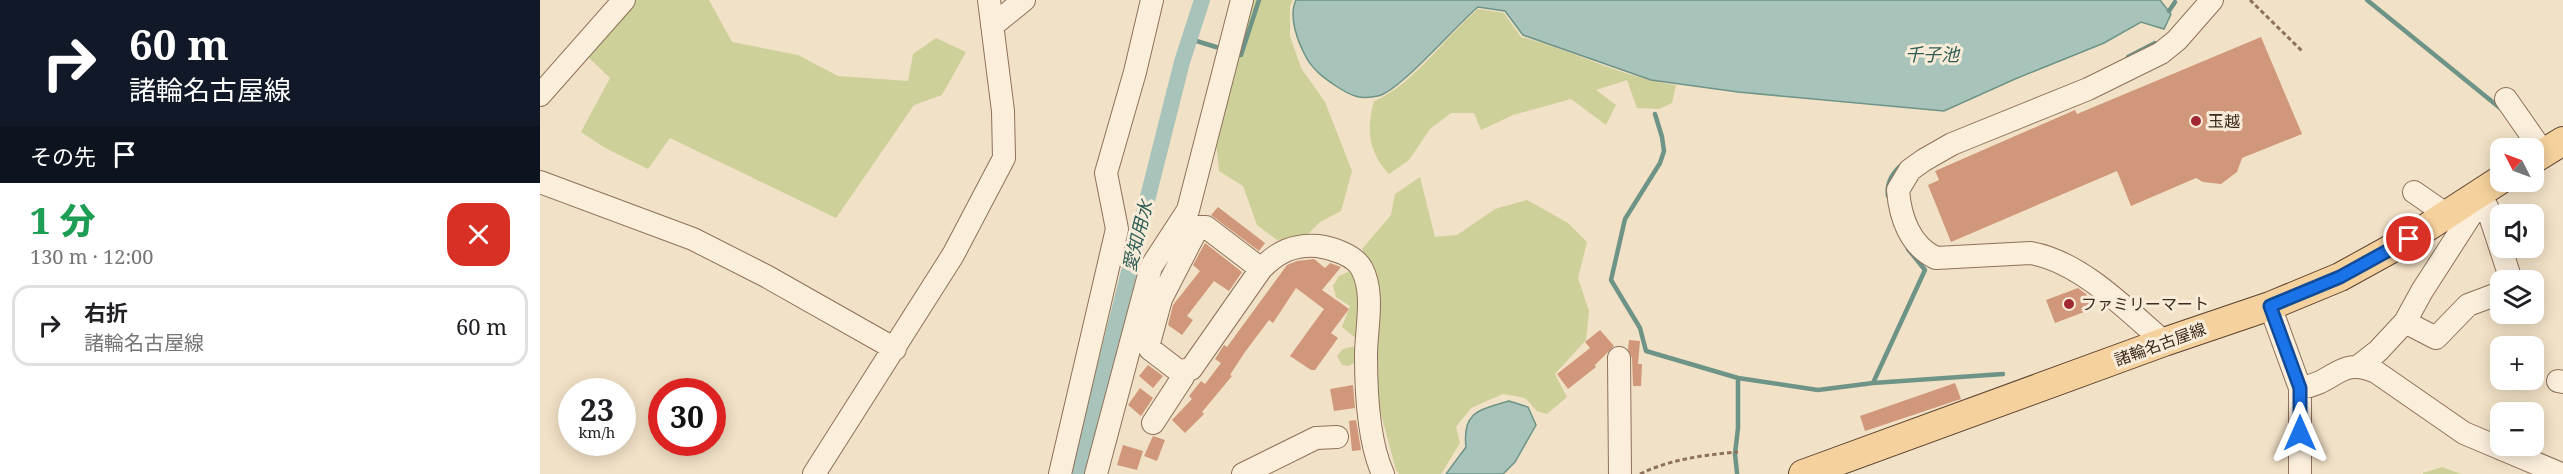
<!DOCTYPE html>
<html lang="ja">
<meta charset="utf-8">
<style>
body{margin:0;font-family:"Noto Serif","Noto Sans JP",serif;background:#f2f2f2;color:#202124;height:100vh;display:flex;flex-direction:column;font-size:22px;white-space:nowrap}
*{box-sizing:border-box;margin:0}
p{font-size:20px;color:#757577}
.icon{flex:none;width:33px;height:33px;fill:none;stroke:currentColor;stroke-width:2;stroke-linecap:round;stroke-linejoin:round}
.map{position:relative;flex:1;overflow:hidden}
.panel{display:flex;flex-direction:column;background:#fff;width:540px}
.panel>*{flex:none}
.hud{background:#111827;color:#fff;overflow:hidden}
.needle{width:39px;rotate:312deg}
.buttons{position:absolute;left:1950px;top:138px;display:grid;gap:12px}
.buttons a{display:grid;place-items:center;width:54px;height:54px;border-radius:12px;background:#fff;box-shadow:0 3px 15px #0003;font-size:30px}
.speed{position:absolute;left:18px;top:378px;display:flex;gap:12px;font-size:30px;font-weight:700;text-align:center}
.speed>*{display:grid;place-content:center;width:78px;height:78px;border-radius:50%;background:#fff;box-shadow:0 3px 15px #0003;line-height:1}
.speed small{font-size:15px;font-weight:400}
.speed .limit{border:9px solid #d22;background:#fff;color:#111}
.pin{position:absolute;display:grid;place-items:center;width:51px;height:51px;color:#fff;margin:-26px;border:3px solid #fff;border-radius:50%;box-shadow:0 2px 6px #0007}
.me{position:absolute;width:66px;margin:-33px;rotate:0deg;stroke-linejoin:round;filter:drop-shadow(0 0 4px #0008)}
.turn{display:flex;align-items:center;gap:21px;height:126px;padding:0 30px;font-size:27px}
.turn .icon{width:78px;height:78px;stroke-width:2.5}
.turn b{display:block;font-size:42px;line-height:51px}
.then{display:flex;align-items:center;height:57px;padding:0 30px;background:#0003;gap:12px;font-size:22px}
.round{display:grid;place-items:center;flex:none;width:63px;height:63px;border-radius:18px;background:#f2f2f2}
.headline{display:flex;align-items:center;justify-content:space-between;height:102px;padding:0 30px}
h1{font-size:36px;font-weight:800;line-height:45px;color:#1e9e55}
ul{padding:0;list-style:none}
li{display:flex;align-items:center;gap:18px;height:81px;margin:0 12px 9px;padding:0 18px;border:3px solid #e0e0e0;border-radius:18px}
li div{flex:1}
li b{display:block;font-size:22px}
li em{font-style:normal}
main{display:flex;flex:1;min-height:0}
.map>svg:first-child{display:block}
</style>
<main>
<section class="panel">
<div class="hud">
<div class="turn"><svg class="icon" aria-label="right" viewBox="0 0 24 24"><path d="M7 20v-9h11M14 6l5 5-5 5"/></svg><div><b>60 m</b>諸輪名古屋線</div></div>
<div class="then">その先<svg class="icon" aria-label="arrive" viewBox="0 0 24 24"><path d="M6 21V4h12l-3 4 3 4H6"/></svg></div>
</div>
<div class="headline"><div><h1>1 分</h1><p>130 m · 12:00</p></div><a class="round" style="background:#d93025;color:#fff"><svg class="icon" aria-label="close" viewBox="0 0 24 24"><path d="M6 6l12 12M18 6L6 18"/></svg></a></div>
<ul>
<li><svg class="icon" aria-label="right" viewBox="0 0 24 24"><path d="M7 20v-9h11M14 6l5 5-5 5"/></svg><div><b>右折</b><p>諸輪名古屋線</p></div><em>60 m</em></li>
</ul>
</section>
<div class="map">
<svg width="2023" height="474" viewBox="0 0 2023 474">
<rect width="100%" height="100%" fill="#f1e1c6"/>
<!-- green -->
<path fill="#ced099" d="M 95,0 L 169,0 L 192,42 L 258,55 L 298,76 L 368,81 L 373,54 L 396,38 L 426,52 L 402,95 L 374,105 L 296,218 L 130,138 L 108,169 L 67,149 L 41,132 L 70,78 L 46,55 Z
M 713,0 L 753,0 L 750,6 L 750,36 L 761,68 L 785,102 L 812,171 L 801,211 L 780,222 L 767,235 L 737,240 L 717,225 L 703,186 L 679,171 L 676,143 Z
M 938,9 L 964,13 L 981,37 C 1033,50 1082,78 1136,85 L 1132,103 L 1119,109 L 1097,108 L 1087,80 L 1056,90 L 1076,105 L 1066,125 L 1031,99 L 973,115 L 941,130 L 934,113 L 911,113 L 890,129 L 869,160 L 849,174 C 828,151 826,130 834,101 C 871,87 907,35 938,9 Z
M 880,177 L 895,237 L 917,235 L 955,209 L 987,200 L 1028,223 L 1047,242 L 1038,278 L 1049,311 L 1046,340 L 1015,374 L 1027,397 L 1007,414 L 997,411 L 985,398 L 963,394 L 931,408 L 916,427 L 920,443 L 901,474 L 859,474 L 856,470 L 841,414 L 831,353 L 835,276 L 822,249 L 851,215 L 855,194 Z
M 810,271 L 819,274 L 824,290 L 821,316 L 822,368 L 816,362 L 808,366 L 802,365 L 797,356 L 803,349 L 819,345 L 817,339 L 802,327 L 810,306 L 796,297 L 793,286 L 799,276 Z
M 1902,467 L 1921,474 L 1883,474 L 1883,473 Z"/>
<!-- water -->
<path fill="#a8c4ba" stroke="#6e9487" stroke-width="1.5" d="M 756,0 L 1620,0 L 1631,14 L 1624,29 L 1601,22 L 1564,43 L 1475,79 L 1404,111 L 1198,92 L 1111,80 L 983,35 L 965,11 L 938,7 C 917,24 859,92 838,96 C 820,100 811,96 796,86 C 784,78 773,70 766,57 C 758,42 748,17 756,0 Z
M 969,401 L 988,407 L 996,425 L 975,462 L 963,474 L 906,474 L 926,447 C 922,411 940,410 969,401 Z"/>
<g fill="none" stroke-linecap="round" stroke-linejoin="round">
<!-- stream -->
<path stroke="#6e9487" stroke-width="4.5" d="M 1827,0 L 1960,108
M 1629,11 L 1635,2
M 650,39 L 676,47
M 701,55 L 719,0
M 1588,57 L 1615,43
M 1115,114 L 1122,137 L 1124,151 L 1120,163 L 1085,219 L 1071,280 L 1100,328 L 1106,351 L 1198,378 L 1278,390 L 1333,383 L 1463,374
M 1348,196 C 1346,183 1353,171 1364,163
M 1333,383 L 1385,270 L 1368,249
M 1197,473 L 1195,454 L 1198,428 L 1198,378"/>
<!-- canal -->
<path stroke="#a8c4ba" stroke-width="16" d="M 538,474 L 642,62 L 662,0"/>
</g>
<!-- building -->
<path fill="#d1977a" d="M 1721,37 L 1762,134 L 1702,158 L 1697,172 L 1681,184 L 1663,182 L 1656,178 L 1591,206 L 1577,171 L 1411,242 L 1388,185 L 1399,180 L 1395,171 L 1535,110 L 1537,114 Z
M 678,207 L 725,243 L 719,251 L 671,215 Z
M 665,243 L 702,272 L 689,291 L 674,281 L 647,316 L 653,320 L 642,335 L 628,325 L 633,305 L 660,271 L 653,265 Z
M 774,259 L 785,268 L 790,263 L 801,267 L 782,290 L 809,309 L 791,333 L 798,338 L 775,370 L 771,370 L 750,356 L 784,309 L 756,288 L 733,323 L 729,320 L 705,352 L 690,375 L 692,376 L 662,412 L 664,414 L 645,433 L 632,420 L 652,399 L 649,396 L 661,381 L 665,384 L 681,363 L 675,359 L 684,345 L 687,347 L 747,265 L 757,261 Z
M 1538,288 L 1546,294 L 1552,309 L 1515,323 L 1506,300 Z
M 1060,330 L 1074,346 L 1055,365 L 1056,367 L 1028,389 L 1017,374 L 1050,348 L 1045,342 Z
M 1089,340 L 1100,341 L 1098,364 L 1102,364 L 1101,386 L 1093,386 L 1092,358 L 1088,349 Z
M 608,365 L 623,376 L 613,388 L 599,376 Z
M 1415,383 L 1421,399 L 1325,431 L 1320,416 Z
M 813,385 L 815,408 L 794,411 L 790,389 Z
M 600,388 L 613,398 L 601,416 L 588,405 Z
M 816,420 L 821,450 L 812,451 L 809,421 Z
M 613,436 L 625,440 L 617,461 L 604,456 Z
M 583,445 L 603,451 L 597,470 L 577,465 Z"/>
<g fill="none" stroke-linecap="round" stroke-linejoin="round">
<!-- minor casing -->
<g stroke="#8e715a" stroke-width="24">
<path id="minor" d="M 452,26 L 484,0
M 0,95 L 84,0
M 1966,99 L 2003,152
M 0,182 L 153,239 L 226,276 L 355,349
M 1874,192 L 1900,210 L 1904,217
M 1937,195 L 1947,207 L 1971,280
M 721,269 L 666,227 L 658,227 L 621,299 L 609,343 L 610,349 L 640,372 L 651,369 L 721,269 C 737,252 754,244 778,246 C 792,248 815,255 822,269 C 835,294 826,328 826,356 C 826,391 828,441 843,474
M 1730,306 L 1760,388 L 1760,474
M 1865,322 L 1896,338 L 1928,305 L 1960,293
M 1624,342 C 1586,309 1541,262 1491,253 L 1396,258 C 1370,246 1360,217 1358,190 L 1370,170 L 1384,160 L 1412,144 L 1548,89 L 1621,53 L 1637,40 L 1672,0
M 1079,358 L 1080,474
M 1820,365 L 1838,351 L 1865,322 L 1882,291 L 1936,207 L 1937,195
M 2018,381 L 2023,382
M 1760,388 C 1796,383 1799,356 1836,372 L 1924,433 L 2021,474
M 613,423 L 643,377 L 645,370
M 274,474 L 413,255 L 464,158 L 463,111 L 449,0
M 520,474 L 577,229 L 566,173 L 595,72 L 612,0
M 556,474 L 611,267 L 648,210 L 702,0
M 703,474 L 776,438 L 797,437"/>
</g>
<!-- major casing -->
<g stroke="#5c402f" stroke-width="30">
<path id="major" d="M 1994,159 L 2023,141
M 1263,474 L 1624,342 L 1730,306 L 1800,277 L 1869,239 L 1960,180"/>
</g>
<!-- path -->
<path stroke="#8e715a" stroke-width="3" stroke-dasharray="4.5 3" stroke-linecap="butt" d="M 1710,0 L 1763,52
M 1100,474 C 1131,459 1164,455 1198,452"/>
<!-- minor -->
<use href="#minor" stroke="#fbeedb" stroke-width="22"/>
<!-- major -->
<use href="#major" stroke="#f5d29d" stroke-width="28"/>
</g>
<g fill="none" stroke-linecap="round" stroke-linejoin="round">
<!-- route casing -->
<g stroke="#114b97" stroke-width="15">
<path id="route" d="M 1760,433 L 1760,388 L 1730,306 L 1800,277 L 1869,239"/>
</g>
<!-- route -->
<use href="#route" stroke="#1a73e8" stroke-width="10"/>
</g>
<!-- markers -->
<g fill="#a12732" stroke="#f8ebd7" stroke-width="2">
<circle cx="1656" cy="121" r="6"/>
<circle cx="1529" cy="304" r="6"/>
</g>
<g text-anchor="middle" stroke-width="6" stroke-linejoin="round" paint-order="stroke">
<!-- poi labels -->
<g font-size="16" fill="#3d2b1f" stroke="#f8ebd7" text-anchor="start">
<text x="1668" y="127">玉越</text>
<text x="1541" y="310">ファミリーマート</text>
</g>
<!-- street labels -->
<g font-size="16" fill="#3d2b1f" stroke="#f8ebd7">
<text transform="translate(1620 344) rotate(-20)" y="6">諸輪名古屋線</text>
</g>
<!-- water labels -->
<g font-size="18" font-style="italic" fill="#2e5e57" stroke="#f8ebd7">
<text x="1392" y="61">千子池</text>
<text transform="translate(598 236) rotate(-76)" y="6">愛知用水</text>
</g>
</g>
</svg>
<div class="buttons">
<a><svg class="needle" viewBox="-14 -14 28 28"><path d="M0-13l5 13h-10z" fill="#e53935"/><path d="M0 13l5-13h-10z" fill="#757577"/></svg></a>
<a><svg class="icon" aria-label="sound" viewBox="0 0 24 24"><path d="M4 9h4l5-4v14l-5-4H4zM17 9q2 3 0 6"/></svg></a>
<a><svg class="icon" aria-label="layers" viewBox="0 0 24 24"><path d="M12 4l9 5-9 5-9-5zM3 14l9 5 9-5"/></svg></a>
<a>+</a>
<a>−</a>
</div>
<div class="speed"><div>23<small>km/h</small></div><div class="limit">30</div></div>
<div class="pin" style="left:1869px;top:239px;background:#d93025"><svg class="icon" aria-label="arrive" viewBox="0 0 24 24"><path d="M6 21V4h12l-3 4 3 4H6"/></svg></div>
<svg class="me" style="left:1760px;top:433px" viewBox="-20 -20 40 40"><path d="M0-17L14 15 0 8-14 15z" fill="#1a73e8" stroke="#fff" stroke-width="4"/></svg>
</div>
</main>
